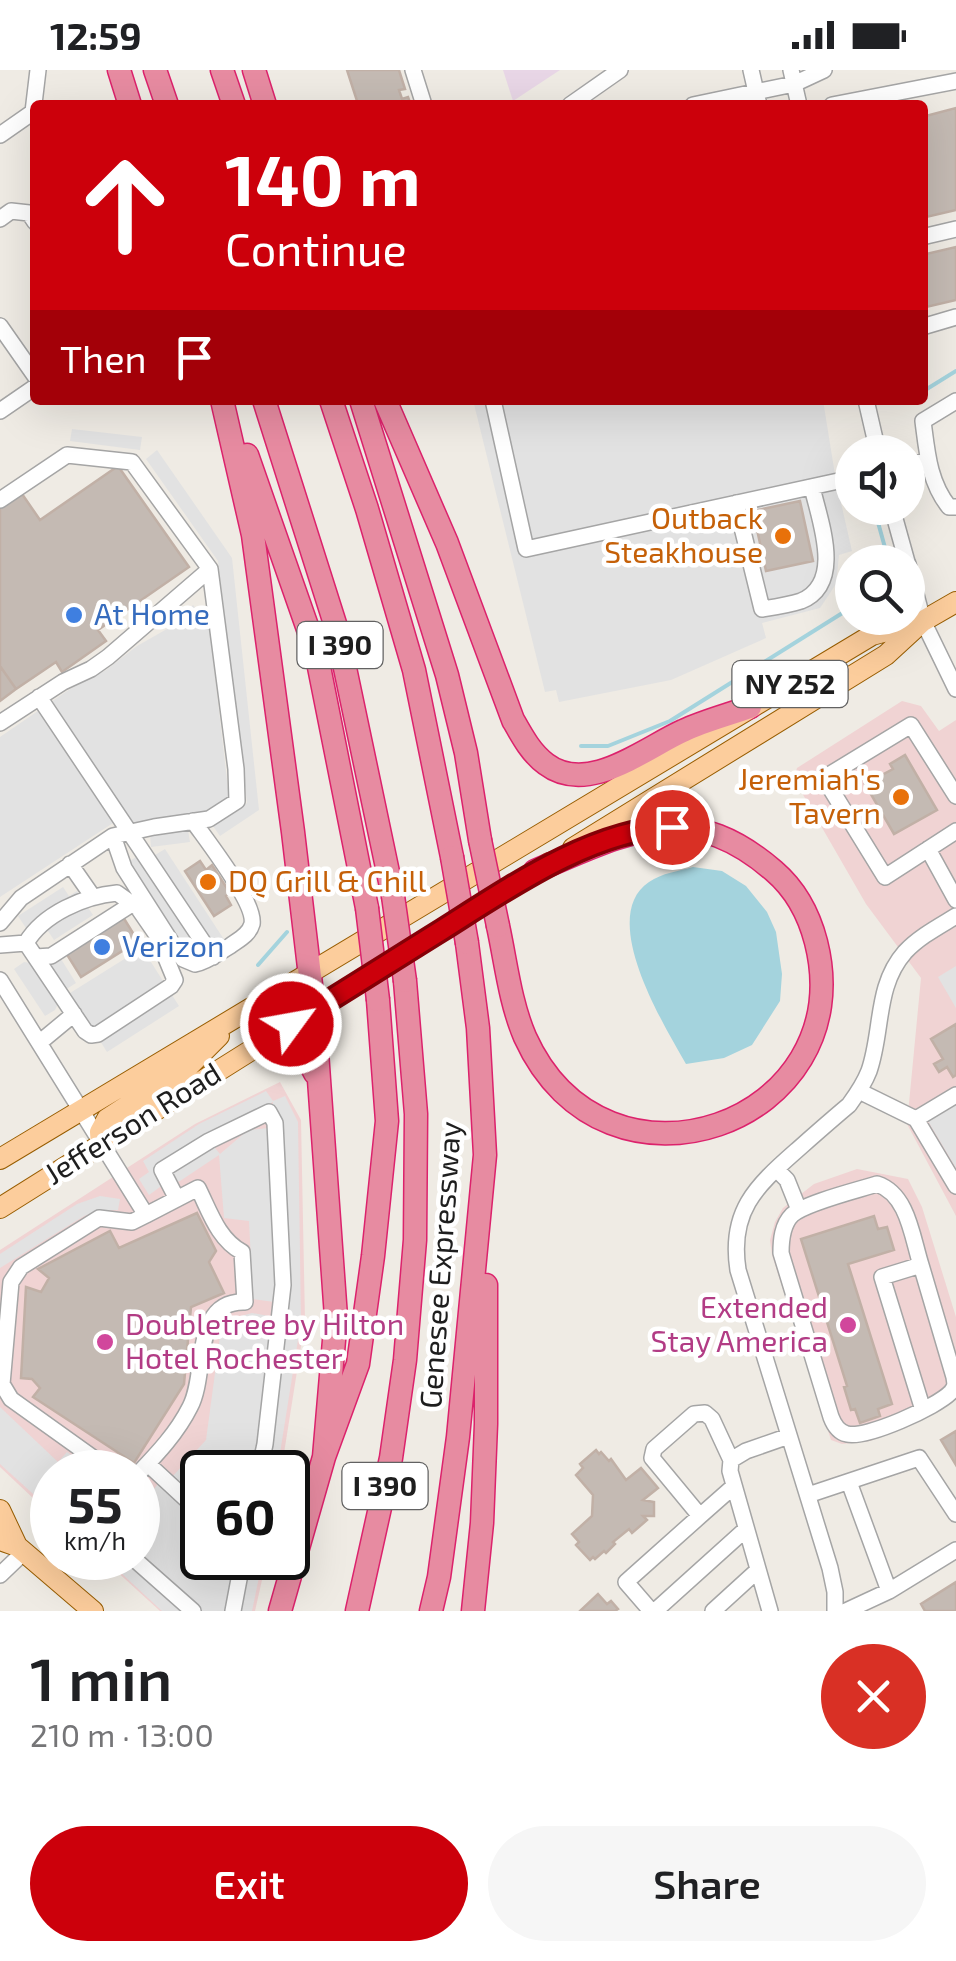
<!DOCTYPE html>
<meta charset="utf-8">
<style>
body{margin:0;font-family:"Exo 2",sans-serif;background:#f6f6f6;color:#202124;height:100vh;display:flex;flex-direction:column;font-size:38px;white-space:nowrap}
*{box-sizing:border-box;margin:0}
p{font-size:32px;color:#757577}
.icon{flex:none;width:55px;height:55px;fill:none;stroke:currentColor;stroke-width:2;stroke-linecap:round;stroke-linejoin:round}
.map{position:relative;height:1541px;overflow:hidden}
.drawer{display:flex;flex-direction:column;background:#fff;flex:1}
.drawer>*{flex:none}
.guide{position:absolute;left:30px;top:30px;width:898px;height:305px;border-radius:10px;box-shadow:0 10px 40px #0002;background:#cc000b;color:#fff;overflow:hidden}
.buttons{position:absolute;left:835px;top:365px;display:grid;gap:20px}
.buttons a{display:grid;place-items:center;width:90px;height:90px;border-radius:50%;background:#fff;box-shadow:0 10px 40px #0002;font-size:50px}
.speed{position:absolute;left:30px;top:1380px;display:flex;gap:20px;font-size:50px;font-weight:700;text-align:center}
.speed>*{display:grid;place-content:center;width:130px;height:130px;border-radius:50%;background:#fff;box-shadow:0 10px 40px #0002;line-height:1}
.speed small{font-size:25px;font-weight:400}
.speed .limit{border:5px solid #111;border-radius:15px;background:#fff;color:#111}
.pin{position:absolute;display:grid;place-items:center;width:85px;height:85px;color:#fff;margin:-42px;border:5px solid #fff;border-radius:50%;box-shadow:0 2px 10px #0007}
.me{position:absolute;width:110px;margin:-55px;rotate:58deg;stroke-linejoin:round;filter:drop-shadow(0 0 8px #0008)}
.turn{display:flex;align-items:center;gap:35px;height:210px;padding:0 30px;font-size:45px}
.turn .icon{width:130px;height:130px;stroke-width:2.5}
.turn b{display:block;font-size:70px;line-height:85px}
.then{display:flex;align-items:center;height:95px;padding:0 30px;background:#0003;gap:20px;font-size:38px}
.round{display:grid;place-items:center;flex:none;width:105px;height:105px;border-radius:52px;background:#f6f6f6}
.summary{display:flex;align-items:center;justify-content:space-between;height:170px;padding:0 30px}
h1{font-size:60px;font-weight:600;line-height:75px}
.action{display:flex;gap:20px;margin-top:auto;padding:20px 30px}
.action a{flex:1;height:115px;border-radius:60px;background:#cc000b;color:#fff;font-size:40px;font-weight:600;line-height:115px;text-align:center}
.action a+a{background:#f6f6f6;color:#202124}
.status{display:flex;justify-content:space-between;align-items:center;height:70px;padding:0 50px;background:#fff;direction:ltr}
.status svg{height:28px;fill:currentColor}
.map>svg:first-child{display:block}
</style>
<div class="status"><b>12:59</b><svg viewBox="0 0 49 12"><path d="M0 12V9h3v3zM5 12V6h3v6zM10 12V3h3v9zM15 12V0h3v12zM26 1h20v11H26zM47 4h2v5h-2z"/></svg></div>
<div class="map">
<svg width="956" height="1541" viewBox="0 0 956 1541">
<rect width="100%" height="100%" fill="#efebe4"/>
<!-- commercial -->
<path fill="#f0d3d3" d="M 902,631 L 921,636 L 939,661 L 956,650 L 956,1146 L 907,1054 L 921,908 L 866,834 L 794,709 L 797,698 Z
M 280,1012 L 301,1050 L 305,1251 L 281,1402 L 202,1402 L 202,1488 L 267,1488 L 255,1541 L 160,1541 L 102,1488 L 138,1488 L 138,1402 L 52,1402 L 52,1446 L 0,1397 L 0,1180 L 195,1054 Z
M 857,1099 L 908,1109 L 922,1137 L 956,1247 L 956,1327 L 926,1347 L 870,1371 L 842,1374 L 831,1370 L 772,1185 L 770,1170 L 775,1152 L 783,1138 L 814,1114 Z"/>
<!-- industrial -->
<path fill="#e8d6e6" d="M 503,0 L 560,0 L 513,31 Z"/>
<!-- parking -->
<path fill="#e2e2e2" fill-rule="evenodd" d="M 473,330 L 823,330 L 836,411 L 852,481 L 839,485 L 836,514 L 820,538 L 762,553 L 766,568 L 671,610 L 559,632 L 556,620 L 545,622 Z
M 72,359 L 142,367 L 140,380 L 70,371 Z
M 157,380 L 232,488 L 259,740 L 220,766 L 213,756 L 247,733 L 218,491 L 146,389 Z
M 193,535 L 209,555 L 229,727 L 203,742 L 131,754 L 113,753 L 0,827 L 0,667 L 70,619 L 106,600 L 137,576 L 174,555 Z
M 188,760 L 190,772 L 151,777 L 150,765 Z
M 165,779 L 225,871 L 215,878 L 197,879 L 187,885 L 127,793 L 136,787 L 155,785 Z
M 63,817 L 69,826 L 77,821 L 93,845 L 54,870 L 48,861 L 34,870 L 18,846 Z
M 142,878 L 179,936 L 107,982 L 70,923 Z
M 61,889 L 76,913 L 65,920 L 55,940 L 45,946 L 14,899 L 24,892 L 50,896 Z
M 956,896 L 956,938 L 938,907 Z
M 266,1021 L 273,1031 L 285,1026 L 298,1052 L 301,1251 L 277,1402 L 202,1402 L 202,1435 L 172,1407 L 206,1370 L 222,1251 L 252,1243 L 285,1249 L 289,1234 L 253,1229 L 249,1151 L 224,1148 L 219,1085 L 180,1111 L 160,1117 L 149,1125 L 139,1109 L 149,1102 L 143,1091 L 199,1054 ZM 273,1032 L 269,1058 L 248,1060 L 220,1084 L 206,1067 Z
M 956,1034 L 956,1098 L 928,1051 Z
M 100,1126 L 120,1129 L 118,1140 L 101,1140 L 84,1146 L 0,1198 L 0,1184 L 77,1134 Z
M 0,1337 L 58,1392 L 67,1382 L 85,1394 L 91,1402 L 52,1402 L 52,1441 L 0,1394 Z
M 158,1414 L 202,1455 L 202,1488 L 236,1488 L 225,1541 L 162,1541 L 105,1488 L 138,1488 L 138,1435 L 142,1433 Z
M 250,1488 L 263,1488 L 252,1541 L 238,1541 Z"/>
<!-- water -->
<path fill="#a4d3dd" d="M 693,797 L 722,801 L 746,816 L 767,842 L 776,862 L 782,904 L 780,931 L 752,975 L 724,988 L 686,994 C 664,955 597,847 649,812 C 662,803 679,801 693,797 Z"/>
<g fill="none" stroke-linecap="round" stroke-linejoin="round">
<!-- stream -->
<path stroke="#a4d3dd" stroke-width="4" d="M 922,322 L 956,301
M 906,332 L 909,330
M 874,438 L 889,492
M 581,676 L 608,676 L 670,651 L 852,537
M 258,895 L 287,862"/>
</g>
<!-- building -->
<path fill="#c4bab3" stroke="#c1b0a6" stroke-width="2.5" d="M 347,0 L 399,0 L 405,19 L 399,20 L 402,29 L 408,27 L 411,35 L 358,34 Z
M 956,38 L 956,140 L 922,148 L 922,47 Z
M 956,177 L 956,230 L 922,238 L 922,185 Z
M 118,396 L 189,497 L 98,560 L 106,571 L 62,602 L 56,592 L 16,619 L 0,596 L 0,435 L 20,421 L 40,450 Z
M 800,431 L 813,491 L 766,501 L 753,441 Z
M 0,596 L 16,619 L 0,631 Z
M 905,685 L 937,740 L 894,764 L 865,714 L 893,699 L 890,694 Z
M 200,791 L 206,800 L 212,795 L 230,823 L 226,826 L 231,835 L 214,846 L 185,801 Z
M 123,847 L 138,871 L 81,907 L 66,883 Z
M 956,954 L 956,1005 L 953,1007 L 947,997 L 939,1002 L 934,994 L 943,989 L 931,969 Z
M 197,1143 L 216,1181 L 209,1192 L 224,1223 L 191,1237 L 184,1314 L 134,1393 L 33,1327 L 40,1318 L 32,1309 L 21,1308 L 26,1217 L 41,1222 L 49,1208 L 38,1199 L 110,1161 L 119,1178 Z
M 874,1146 L 878,1159 L 887,1157 L 894,1180 L 848,1194 L 892,1334 L 878,1339 L 880,1346 L 860,1353 L 855,1339 L 851,1340 L 844,1317 L 847,1316 L 801,1169 Z
M 956,1361 L 956,1395 L 941,1370 Z
M 596,1380 L 599,1384 L 601,1382 L 609,1391 L 611,1389 L 626,1410 L 641,1398 L 658,1418 L 643,1430 L 654,1432 L 654,1446 L 643,1446 L 647,1450 L 632,1463 L 629,1459 L 613,1472 L 615,1474 L 606,1483 L 604,1481 L 595,1489 L 593,1487 L 590,1490 L 576,1475 L 579,1472 L 572,1464 L 592,1446 L 593,1425 L 576,1405 L 583,1398 L 580,1394 Z
M 956,1512 L 956,1541 L 925,1541 L 921,1534 Z
M 598,1524 L 607,1534 L 611,1531 L 618,1539 L 615,1541 L 580,1541 Z"/>
<g fill="none" stroke-linecap="round" stroke-linejoin="round">
<!-- minor casing -->
<g stroke="#a5a5a5" stroke-width="18">
<path id="minor" d="M 413,0 L 424,35
M 751,0 L 759,35
M 791,0 L 799,35
M 570,35 L 620,0
M 693,35 L 794,14 L 824,0
M 832,35 L 956,11
M 0,65 L 33,42 L 38,0
M 0,149 L 11,141 L 29,143 L 35,152
M 922,167 L 956,159
M 0,256 L 35,306
M 922,257 L 956,247
M 493,330 L 526,479 L 852,408
M 866,330 L 878,382
M 956,331 L 923,351 C 927,382 929,412 949,437 L 956,437
M 0,341 L 35,317
M 908,395 L 928,390
M 0,430 L 67,385 L 132,392 L 210,499 L 236,699 L 237,731 L 209,749 L 154,757 L 113,766 L 21,828 L 0,853
M 736,433 L 762,539 C 775,537 789,535 801,531 C 845,513 819,449 812,417
M 892,438 L 907,492
M 908,494 L 923,551 L 956,619
M 39,627 L 213,887
M 0,653 L 63,612 L 91,599 L 108,587 L 210,499
M 956,726 L 911,655 L 824,708 L 885,807 L 956,761
M 113,766 L 124,798 L 177,881 L 183,889 L 195,894 C 208,891 218,883 230,876 C 238,870 249,865 252,854 C 256,833 207,771 193,751
M 928,779 L 956,830
M 70,794 L 93,827
M 117,823 L 138,838 L 156,864 L 175,910 L 171,916 L 98,964 L 91,965 L 85,961 L 26,873 C 43,844 84,826 117,823 Z
M 0,875 L 26,873
M 36,887 L 51,886 L 132,834
M 0,910 L 146,1145 L 132,1152 L 99,1148 L 21,1197 L 11,1212 L 2,1314 L 11,1329 L 113,1402
M 39,973 L 74,944
M 859,1021 L 916,1049 L 956,1116
M 916,1049 L 956,1025
M 776,1099 L 787,1110 L 799,1140
M 177,1129 L 162,1100 L 209,1071 L 269,1042 L 275,1053 L 283,1215 L 265,1374 L 259,1402
M 921,1195 L 954,1307 C 955,1314 956,1316 951,1322 C 937,1337 866,1369 847,1364 C 838,1362 834,1355 831,1347 L 781,1183 C 781,1170 782,1155 792,1145 C 805,1133 858,1120 877,1114 C 908,1124 912,1167 921,1195 L 882,1207 L 923,1340
M 731,1390 L 712,1349 L 705,1343 L 694,1344 L 654,1379 L 652,1388 L 700,1446 L 734,1416
M 148,1394 L 202,1444
M 138,1404 C 157,1384 177,1363 190,1337 C 208,1304 191,1230 245,1232 L 242,1182 C 218,1169 210,1142 198,1118 L 146,1145
M 849,1412 L 889,1521
M 808,1425 L 919,1388 L 956,1444
M 138,1440 L 146,1447 L 138,1457
M 133,1488 L 193,1541
M 47,1501 L 60,1488
M 0,1505 L 24,1482
M 233,1541 L 243,1488
M 651,1541 L 626,1512 L 700,1446
M 655,1541 L 746,1459
M 713,1541 L 758,1500
M 770,1541 L 730,1401 L 731,1390 L 746,1381 L 789,1366
M 835,1541 L 835,1522 L 830,1498 L 738,1200 C 729,1142 755,1117 796,1081 C 813,1066 831,1050 849,1035 C 857,1024 864,1014 869,1001 C 883,961 875,916 905,882 C 919,867 938,857 956,846
M 846,1541 L 889,1521 L 956,1480"/>
</g>
<!-- major casing -->
<g stroke="#985d00" stroke-width="22">
<path id="major" d="M 573,778 L 886,585 L 923,551 L 956,532
M 101,1075 L 100,1062 L 107,1049 L 189,996 L 219,966
M 0,1089 L 872,565 L 916,553
M 0,1138 L 549,793
M 0,1440 L 17,1476
M 0,1470 L 17,1476 L 93,1541"/>
</g>
<!-- highway casing -->
<g stroke="#dc226c" stroke-width="25">
<path id="highway" d="M 119,0 L 130,35
M 155,0 L 167,35
M 222,0 L 234,35
M 254,0 L 265,35
M 222,330 L 253,465 L 293,762 L 314,940 L 336,1247 L 324,1387
M 264,330 L 337,560 L 393,826
M 331,330 L 367,439 L 414,600 L 452,787
M 361,330 L 447,605 L 466,683 L 480,770
M 385,330 L 447,473 L 513,650 C 522,666 531,683 546,694 C 588,726 645,678 683,661 C 704,651 728,645 750,637
M 247,385 L 316,582 L 367,838
M 498,856 C 506,893 510,932 525,967 C 606,1146 862,1053 816,872 C 809,845 795,819 774,801 C 687,726 627,763 535,801
M 269,968 C 293,971 305,982 315,1003
M 280,1541 L 324,1387 L 358,1294 L 373,1186 L 387,1051 L 378,930
M 357,1541 L 391,1388 L 405,1290 L 415,1170 L 416,1044 L 405,911
M 431,1541 L 439,1507 L 458,1367 L 485,1085 L 478,958 L 467,873
M 473,1541 L 482,1453 L 486,1354 L 486,1215"/>
</g>
<!-- minor -->
<use href="#minor" stroke="#fff" stroke-width="15"/>
<!-- major -->
<use href="#major" stroke="#fccd9c" stroke-width="20"/>
<!-- highway -->
<use href="#highway" stroke="#e78ba1" stroke-width="22"/>
<!-- highway-bridge casing -->
<g stroke="#dc226c" stroke-width="25" stroke-linecap="butt">
<path id="highway-bridge" d="M 480,770 L 498,856
M 452,787 L 467,873
M 393,826 L 405,911
M 367,838 L 378,930"/>
</g>
<!-- highway-bridge -->
<use href="#highway-bridge" stroke="#e78ba1" stroke-width="22"/>
</g>
<g fill="none" stroke-linecap="round" stroke-linejoin="round">
<!-- route casing -->
<g stroke="#850007" stroke-width="25">
<path id="route" d="M 291,954 C 342,923 392,891 442,860 C 507,819 593,759 672,757"/>
</g>
<!-- route -->
<use href="#route" stroke="#cc000b" stroke-width="18"/>
</g>
<!-- markers -->
<g fill="#e8710a" stroke="#fff" stroke-width="4">
<circle cx="783" cy="466" r="10"/>
<circle cx="901" cy="727" r="10"/>
<circle cx="208" cy="812" r="10"/>
</g>
<g fill="#3f7fe0" stroke="#fff" stroke-width="4">
<circle cx="74" cy="545" r="10"/>
<circle cx="102" cy="877" r="10"/>
</g>
<g fill="#d1479c" stroke="#fff" stroke-width="4">
<circle cx="848" cy="1255" r="10"/>
<circle cx="105" cy="1272" r="10"/>
</g>
<g text-anchor="middle" stroke-width="9" stroke-linejoin="round" paint-order="stroke">
<!-- shield labels -->
<g fill="#fff" stroke="#626262" stroke-width="2.5">
<rect x="297.5" y="552" width="85" height="46" rx="8"/>
<rect x="732.5" y="591" width="115" height="46" rx="8"/>
<rect x="342.5" y="1393" width="85" height="46" rx="8"/>
</g>
<g font-size="28" font-weight="bold" fill="#1e1e1e">
<text x="340" y="585">I 390</text>
<text x="790" y="624">NY 252</text>
<text x="385" y="1426">I 390</text>
</g>
<!-- food labels -->
<g font-size="30" fill="#c56008" stroke="#fff" text-anchor="end">
<text x="763" y="459">Outback<tspan x="763" dy="34">Steakhouse</tspan></text>
<text x="881" y="720">Jeremiah's<tspan x="881" dy="34">Tavern</tspan></text>
<text x="228" y="822" text-anchor="start">DQ Grill &amp; Chill</text>
</g>
<!-- shop labels -->
<g font-size="30" fill="#366cbe" stroke="#fff" text-anchor="start">
<text x="94" y="555">At Home</text>
<text x="122" y="887">Verizon</text>
</g>
<!-- street labels -->
<g font-size="30" fill="#1e1e1e" stroke="#fff">
<text transform="translate(133 1054) rotate(-32)" y="10">Jefferson Road</text>
<text transform="translate(441 1195) rotate(-86)" y="10">Genesee Expressway</text>
</g>
<!-- hotel labels -->
<g font-size="30" fill="#b23c85" stroke="#fff" text-anchor="end">
<text x="828" y="1248">Extended<tspan x="828" dy="34">Stay America</tspan></text>
<text x="125" y="1265" text-anchor="start">Doubletree by Hilton<tspan x="125" dy="34">Hotel Rochester</tspan></text>
</g>
</g>
</svg>
<div class="buttons">
<a><svg class="icon" aria-label="sound" viewBox="0 0 24 24"><path d="M4 9h4l5-4v14l-5-4H4zM17 9q2 3 0 6"/></svg></a>
<a><svg class="icon" aria-label="search" viewBox="0 0 24 24"><circle cx="10" cy="10" r="6"/><path d="M15 15l6 6"/></svg></a>
</div>
<div class="speed"><div>55<small>km/h</small></div><div class="limit">60</div></div>
<div class="pin" style="left:672px;top:757px;background:#d93025"><svg class="icon" aria-label="arrive" viewBox="0 0 24 24"><path d="M6 21V4h12l-3 4 3 4H6"/></svg></div>
<svg class="me" style="left:291px;top:954px" viewBox="-20 -20 40 40"><circle r="17" fill="#cc000b" stroke="#fff" stroke-width="3"/><path d="M0-11L8 9 0 5-8 9z" fill="#fff"/></svg>
<div class="guide">
<div class="turn"><svg class="icon" aria-label="ahead" viewBox="0 0 24 24"><path d="M12 20V5M6 11l6-6 6 6"/></svg><div><b>140 m</b>Continue</div></div>
<div class="then">Then<svg class="icon" aria-label="arrive" viewBox="0 0 24 24"><path d="M6 21V4h12l-3 4 3 4H6"/></svg></div>
</div>
</div>
<section class="drawer">
<div class="summary"><div><h1>1 min</h1><p>210 m · 13:00</p></div><a class="round" style="background:#d93025;color:#fff"><svg class="icon" aria-label="close" viewBox="0 0 24 24"><path d="M6 6l12 12M18 6L6 18"/></svg></a></div>
<div class="action"><a>Exit</a><a>Share</a></div>
</section>
